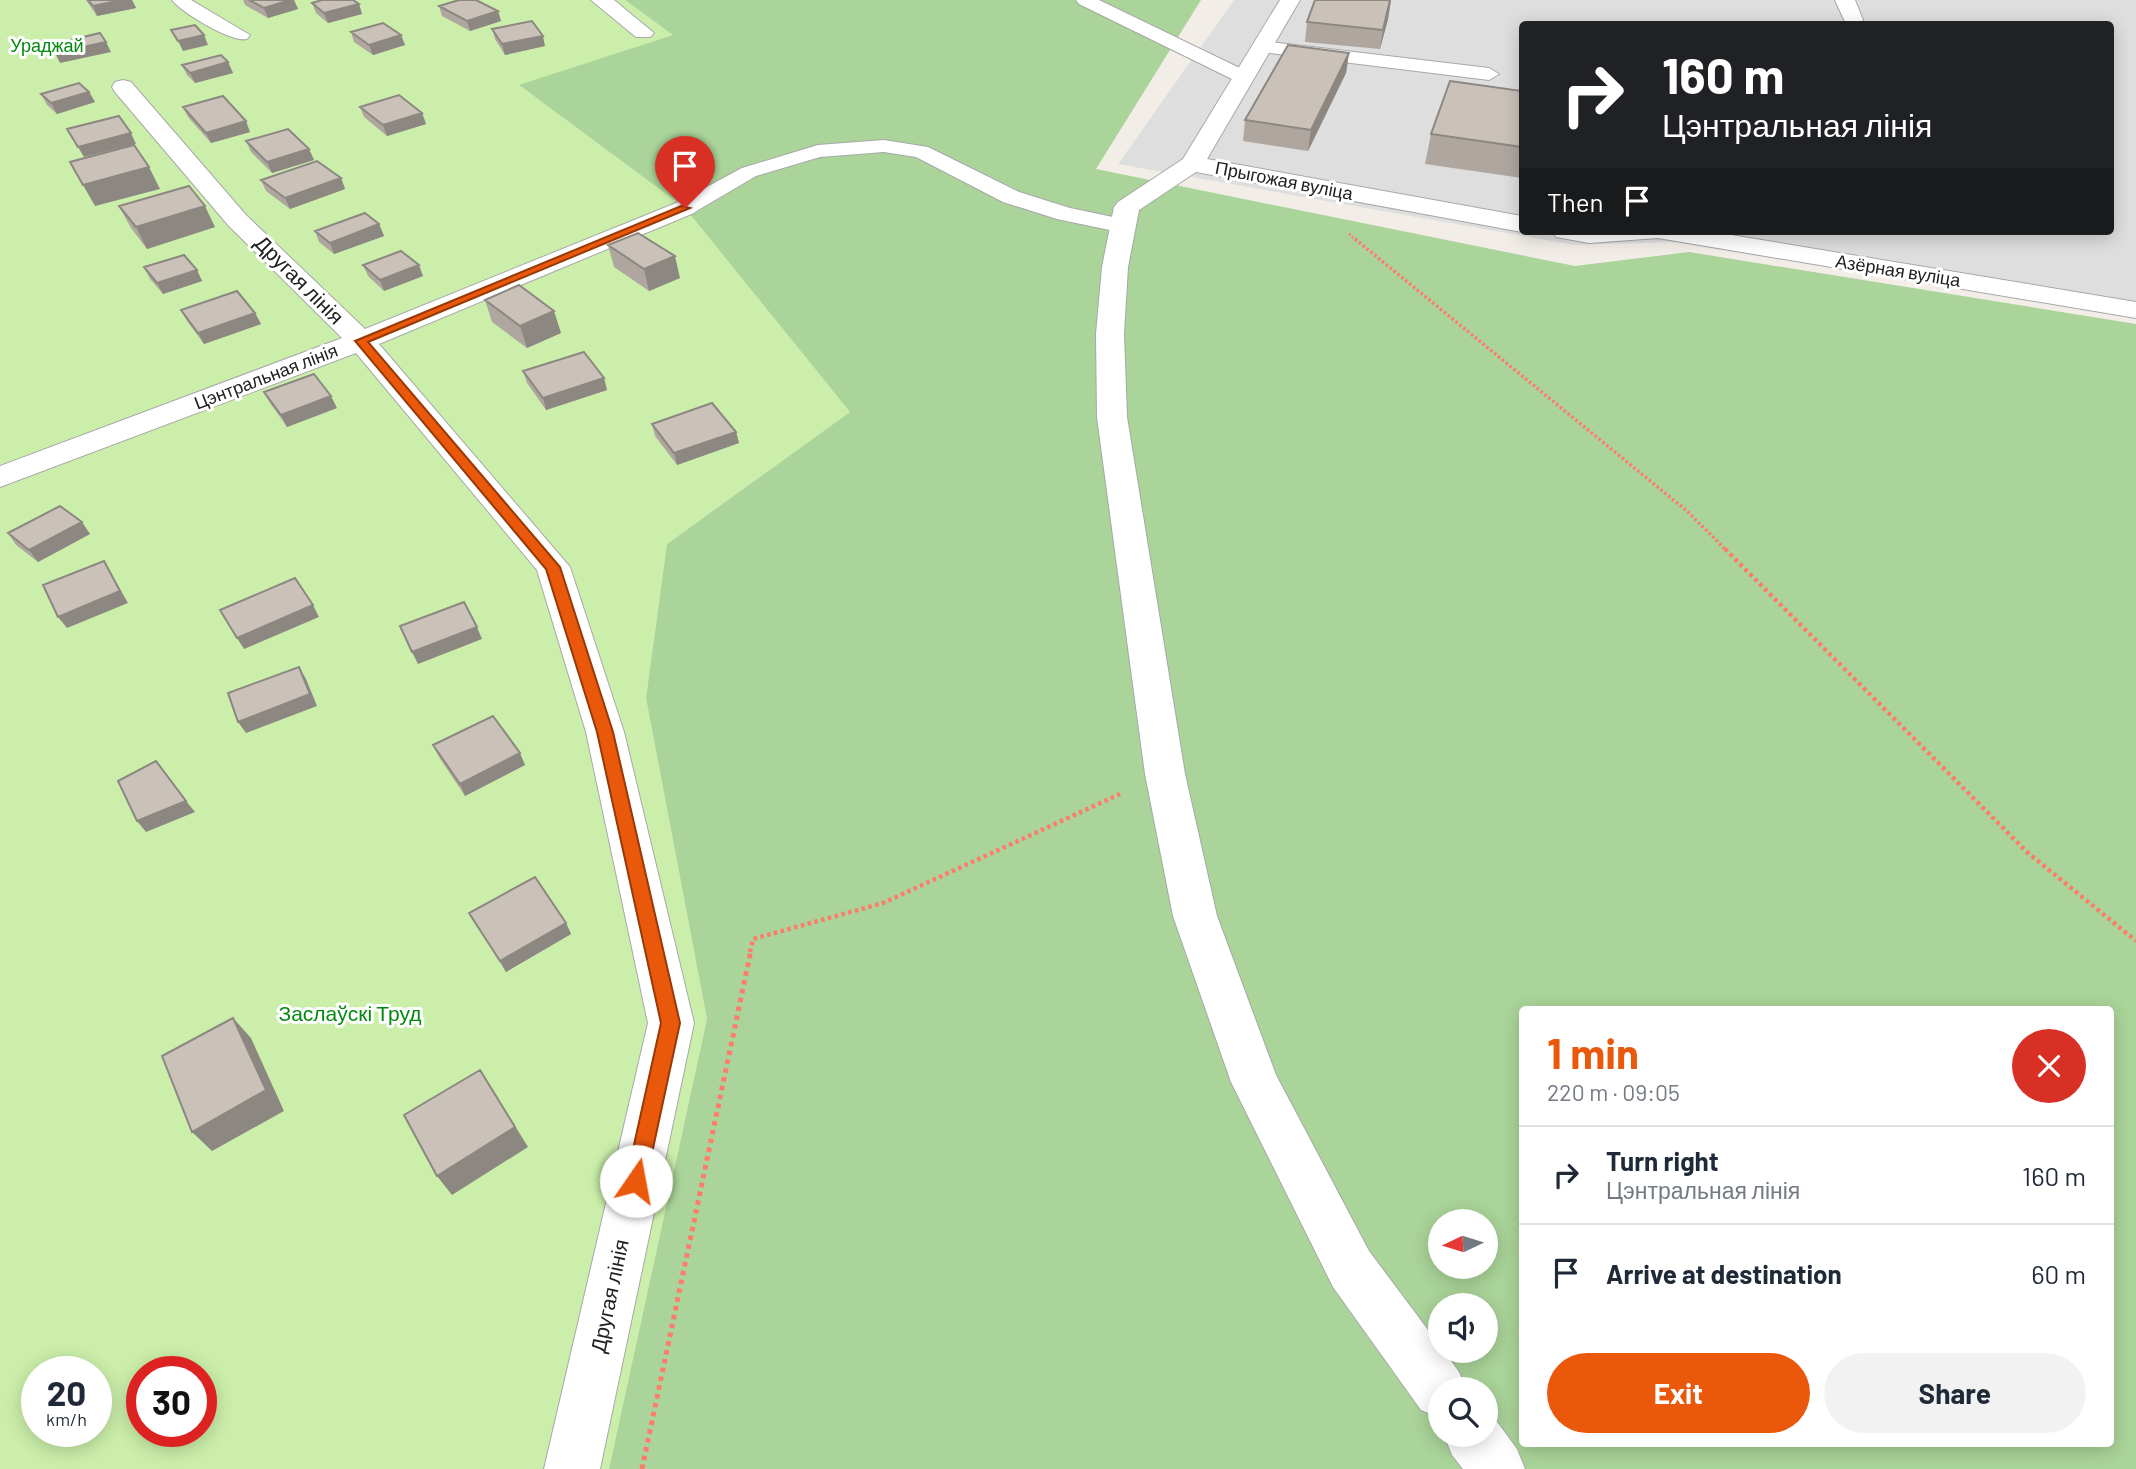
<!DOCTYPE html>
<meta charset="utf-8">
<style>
body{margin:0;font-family:Barlow,sans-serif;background:#f2f2f3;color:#1f2937;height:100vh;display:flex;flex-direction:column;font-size:26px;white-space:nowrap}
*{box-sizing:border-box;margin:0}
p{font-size:23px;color:#747a83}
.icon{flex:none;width:38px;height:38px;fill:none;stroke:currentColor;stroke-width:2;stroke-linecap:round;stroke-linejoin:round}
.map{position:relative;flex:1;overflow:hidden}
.sheet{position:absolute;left:1519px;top:1006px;width:595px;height:441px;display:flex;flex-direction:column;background:#fff;border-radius:7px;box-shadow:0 4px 18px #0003}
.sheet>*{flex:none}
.guide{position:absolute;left:1519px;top:21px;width:595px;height:214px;border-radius:7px;box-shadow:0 4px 18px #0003;background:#202124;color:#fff;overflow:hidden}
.needle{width:46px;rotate:266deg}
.buttons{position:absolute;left:1428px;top:1209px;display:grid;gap:14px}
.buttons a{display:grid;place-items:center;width:70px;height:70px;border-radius:50%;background:#fff;box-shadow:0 4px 18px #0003;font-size:35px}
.speed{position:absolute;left:21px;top:1356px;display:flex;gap:14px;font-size:35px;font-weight:700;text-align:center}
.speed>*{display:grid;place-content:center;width:91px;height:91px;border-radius:50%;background:#fff;box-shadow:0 4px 18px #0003;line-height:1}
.speed small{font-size:18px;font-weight:400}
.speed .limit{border:10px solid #d22;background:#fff;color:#111}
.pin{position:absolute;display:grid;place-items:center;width:60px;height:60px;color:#fff;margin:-72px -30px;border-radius:50% 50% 50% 0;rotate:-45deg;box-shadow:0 0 7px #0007}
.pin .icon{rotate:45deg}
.me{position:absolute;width:77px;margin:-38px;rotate:12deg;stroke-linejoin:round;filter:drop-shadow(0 0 5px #0008)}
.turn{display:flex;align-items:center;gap:24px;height:147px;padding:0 28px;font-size:32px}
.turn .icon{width:91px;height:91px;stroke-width:2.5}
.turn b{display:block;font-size:49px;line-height:60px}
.then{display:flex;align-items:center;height:66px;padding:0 28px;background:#0003;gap:14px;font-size:26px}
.round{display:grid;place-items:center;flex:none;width:74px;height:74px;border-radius:37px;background:#f2f2f3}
.overview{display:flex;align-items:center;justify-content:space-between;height:119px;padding:0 28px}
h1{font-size:42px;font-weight:700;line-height:52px;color:#ea580c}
.cta{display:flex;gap:14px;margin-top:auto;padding:14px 28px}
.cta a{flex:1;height:80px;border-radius:42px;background:#ea580c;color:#fff;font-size:28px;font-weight:700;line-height:80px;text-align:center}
.cta a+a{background:#f2f2f3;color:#1f2937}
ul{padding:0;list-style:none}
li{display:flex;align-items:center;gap:21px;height:98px;padding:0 28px;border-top:2px solid #e0e1e3}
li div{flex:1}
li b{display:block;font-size:26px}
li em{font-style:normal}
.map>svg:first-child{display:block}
</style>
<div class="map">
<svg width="2136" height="1469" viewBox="0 0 2136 1469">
<rect width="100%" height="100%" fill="#f2eee7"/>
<!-- residential -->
<path fill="#dfdede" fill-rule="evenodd" d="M 1234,0 L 2136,0 L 2136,318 L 1672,242 L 1574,245 L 1118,164 ZM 1522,24 L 2110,24 L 2110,231 L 1522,231 Z"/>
<!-- grass -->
<path fill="#cbefaa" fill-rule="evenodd" d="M 0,0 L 625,0 L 674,35 L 520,86 L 685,208 L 850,412 L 667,544 L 646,698 L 707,1019 L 609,1469 L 0,1469 ZM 37,1372 L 96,1372 L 96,1432 L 37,1432 ZM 142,1372 L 201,1372 L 201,1432 L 142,1432 Z"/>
<!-- forest -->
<path fill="#aad499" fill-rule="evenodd" d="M 625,0 L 1201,0 L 1096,169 L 1575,266 L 1689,252 L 2136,324 L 2136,1469 L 609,1469 L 707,1019 L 646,698 L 667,544 L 850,412 L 685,208 L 519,85 L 673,35 ZM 1522,1010 L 2110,1010 L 2110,1444 L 1522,1444 ZM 1440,1222 L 1486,1222 L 1486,1267 L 1440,1267 ZM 1440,1306 L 1486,1306 L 1486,1351 L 1440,1351 ZM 1440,1390 L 1486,1390 L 1486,1435 L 1440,1435 Z"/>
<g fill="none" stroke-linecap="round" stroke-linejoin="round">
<!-- lane casing -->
<g stroke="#a8a8a8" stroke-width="2">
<path id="lane" d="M 172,0 L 191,0 L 250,35 L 247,39 C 232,43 182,13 172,0 Z
M 1076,0 L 1099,0 L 1250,73 L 1253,77 L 1243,83 L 1236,81 L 1079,4 Z
M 1261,41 L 1489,68 L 1499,74 L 1489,80 L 1254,51 L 1252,47 Z
M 884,140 L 928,147 L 1019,192 L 1070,208 L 1132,221 L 1135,226 L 1132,231 L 1124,233 L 1057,219 L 1003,202 L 916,157 L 884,152 L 820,157 L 756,176 L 693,213 L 677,213 L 674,208 L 677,203 L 742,168 L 818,145 Z"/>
</g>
<!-- street casing -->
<g stroke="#a8a8a8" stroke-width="2">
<path id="street" d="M 591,0 L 614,0 L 654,33 L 650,37 L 636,37 Z
M 1280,0 L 1300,0 L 1207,159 L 1522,216 L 1522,231 L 1525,231 L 1522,232 L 1196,172 L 1139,210 L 1128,267 L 1124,334 L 1127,417 L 1185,774 L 1217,916 L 1276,1075 L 1369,1251 L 1440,1346 L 1440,1351 L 1444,1351 L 1459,1372 L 1467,1390 L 1440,1390 L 1440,1418 L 1421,1410 L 1333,1287 L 1231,1082 L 1173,916 L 1145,774 L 1097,417 L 1096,334 L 1102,267 L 1114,207 L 1118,202 L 1183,159 Z
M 1835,0 L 1855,0 L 1863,20 L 1860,24 L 1846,24 Z
M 123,80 L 131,82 L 246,215 L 365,329 L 676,203 L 685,200 L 694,203 L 698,208 L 694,213 L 379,344 L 570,567 L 624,732 L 694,1023 L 600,1469 L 544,1469 L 648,1023 L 586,732 L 537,570 L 356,353 L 0,487 L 0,466 L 342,338 L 228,225 L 115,92 L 112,87 L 115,82 Z
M 1552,231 L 1707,231 L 2136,302 L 2136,318 L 1658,238 L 1589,243 L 1556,237 Z
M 1486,1413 L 1492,1415 L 1517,1449 L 1525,1469 L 1463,1469 L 1452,1455 L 1444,1435 L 1486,1435 Z"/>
</g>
<!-- path-far3 -->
<path stroke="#ff7b6b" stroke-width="2.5" stroke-dasharray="2 2" stroke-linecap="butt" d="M 1349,234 L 1357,241"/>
<!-- path-far2 -->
<path stroke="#ff7b6b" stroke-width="3.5" stroke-dasharray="2.5 2.5" stroke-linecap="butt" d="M 1355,239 L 1687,511 L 1727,551"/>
<!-- path-far1 -->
<path stroke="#ff7b6b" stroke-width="4.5" stroke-dasharray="3.5 3.5" stroke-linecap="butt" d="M 1725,549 L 2027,852 L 2136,941
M 750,952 L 753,939 L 883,903 L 1120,794"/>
<!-- path -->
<path stroke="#ff7b6b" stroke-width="5" stroke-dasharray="4.5 4.5" stroke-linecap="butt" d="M 642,1469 L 751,950"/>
<!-- lane -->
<use href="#lane" fill="#fff" fill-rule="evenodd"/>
<!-- street -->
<use href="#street" fill="#fff" fill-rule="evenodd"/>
</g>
<!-- wall -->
<path fill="#aea69f" d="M 86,0 L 132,0 L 136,8 L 97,16 Z
M 243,0 L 294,0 L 298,9 L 268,18 L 245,5 Z
M 1391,0 L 1388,19 L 1380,49 L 1305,42 L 1307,22 Z
M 312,3 L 359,4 L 362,14 L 328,23 L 316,13 Z
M 439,6 L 498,11 L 501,21 L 470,31 L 442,16 Z
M 492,29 L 545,46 L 505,55 L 495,39 Z
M 351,32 L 401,35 L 405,45 L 373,55 L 354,42 Z
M 1349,53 L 1346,73 L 1308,151 L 1243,141 L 1245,120 Z
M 228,62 L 233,73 L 195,83 L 187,75 L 182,65 Z
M 1522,91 L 1522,178 L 1425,164 L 1431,134 Z
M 89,92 L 95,102 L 57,114 L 47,105 L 41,94 Z
M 183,107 L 250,132 L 211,143 L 188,117 Z
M 360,107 L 422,113 L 426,124 L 387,136 L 364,117 Z
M 246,141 L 309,149 L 314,160 L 272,173 L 251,152 Z
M 341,178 L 345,189 L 290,209 L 266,191 L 261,180 Z
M 119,206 L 215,227 L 147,249 L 131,228 Z
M 379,224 L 384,236 L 334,254 L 319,242 L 315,231 Z
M 608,245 L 680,278 L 649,291 L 614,267 Z
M 363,265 L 423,276 L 384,291 L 368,276 Z
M 144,267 L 197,270 L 202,281 L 163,294 L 150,279 Z
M 485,300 L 561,333 L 527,348 L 492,322 Z
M 181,310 L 255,313 L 261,324 L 204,344 L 187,321 Z
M 523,371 L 604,378 L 607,390 L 546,410 L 527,383 Z
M 264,392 L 337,408 L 287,427 L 270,403 Z
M 652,424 L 736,432 L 739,443 L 677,465 L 655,436 Z
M 8,533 L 90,534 L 38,562 L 16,545 Z
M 433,745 L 525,765 L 465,796 L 439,757 Z
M 469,913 L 566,923 L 571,934 L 506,972 Z"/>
<!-- shaded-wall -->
<path fill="#8d8782" d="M 122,0 L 132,0 L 136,8 L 97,16 L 93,6 Z
M 290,0 L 294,0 L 298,9 L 268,18 L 264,8 Z
M 1391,0 L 1388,19 L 1380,49 L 1383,30 Z
M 359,4 L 362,14 L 328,23 L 324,13 Z
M 498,11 L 501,21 L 470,31 L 467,21 Z
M 204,35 L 208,45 L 183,51 L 178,41 Z
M 401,35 L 405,45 L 373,55 L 369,45 Z
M 543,36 L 545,46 L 505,55 L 502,44 Z
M 106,42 L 111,52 L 60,63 L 55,53 Z
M 1349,53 L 1346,73 L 1308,151 L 1311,130 Z
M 228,62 L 233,73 L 195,83 L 190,73 Z
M 89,92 L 95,102 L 57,114 L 51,103 Z
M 422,113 L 426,124 L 387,136 L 383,125 Z
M 246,121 L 250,132 L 211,143 L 206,133 Z
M 131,133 L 136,144 L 84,157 L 78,147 Z
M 309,149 L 314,160 L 272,173 L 267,162 Z
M 149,167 L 160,189 L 95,206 L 83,185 Z
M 341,178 L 345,189 L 290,209 L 285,198 Z
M 205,206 L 215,227 L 147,249 L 136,227 Z
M 379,224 L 384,236 L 334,254 L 330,243 Z
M 675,256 L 680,278 L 649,291 L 644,269 Z
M 419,265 L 423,276 L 384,291 L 380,280 Z
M 197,270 L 202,281 L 163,294 L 157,283 Z
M 554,311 L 561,333 L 527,348 L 520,326 Z
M 255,313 L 261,324 L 204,344 L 198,333 Z
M 604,378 L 607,390 L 546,410 L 543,398 Z
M 331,396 L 337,408 L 287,427 L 281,415 Z
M 736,432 L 739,443 L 677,465 L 674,453 Z
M 82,522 L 90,534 L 38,562 L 29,550 Z
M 104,561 L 128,603 L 67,628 L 58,617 Z
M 313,605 L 319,617 L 244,649 L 237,638 Z
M 477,627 L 482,639 L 418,664 L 412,652 Z
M 299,667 L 306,679 L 317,706 L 246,733 L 238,722 Z
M 520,753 L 525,765 L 465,796 L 460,784 Z
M 186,801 L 195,812 L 146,832 L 137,821 Z
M 566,923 L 571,934 L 506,972 L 500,961 Z
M 233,1018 L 251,1038 L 284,1111 L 212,1151 L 192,1132 Z
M 493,1090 L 528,1147 L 452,1195 L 437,1176 Z"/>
<!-- building -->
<path fill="#cac1b9" stroke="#8d8782" stroke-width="2" d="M 88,0 L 122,0 L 93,6 Z
M 249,0 L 290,0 L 264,8 Z
M 322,0 L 353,0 L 359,4 L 324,13 L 312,3 Z
M 459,0 L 476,0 L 498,11 L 467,21 L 439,6 Z
M 1315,0 L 1390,0 L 1383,30 L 1307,22 Z
M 532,21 L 543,36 L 502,44 L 492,29 Z
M 383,23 L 401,35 L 369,45 L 351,32 Z
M 195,25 L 204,35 L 178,41 L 171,30 Z
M 100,33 L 106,42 L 55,53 L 50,45 Z
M 1288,45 L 1349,53 L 1311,130 L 1245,120 Z
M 221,55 L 228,62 L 190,73 L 182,65 Z
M 1450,81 L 1522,91 L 1522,147 L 1431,134 Z
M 79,83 L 89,92 L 51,103 L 41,94 Z
M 399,95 L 422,113 L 383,125 L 360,107 Z
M 223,96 L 246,121 L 206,133 L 183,107 Z
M 119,116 L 131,133 L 78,147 L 67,129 Z
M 288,129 L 309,149 L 267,162 L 246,141 Z
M 134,145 L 149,167 L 83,185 L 70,162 Z
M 317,161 L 341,178 L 285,198 L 261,180 Z
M 189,186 L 205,206 L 136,227 L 119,206 Z
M 365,213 L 379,224 L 330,243 L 315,231 Z
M 638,233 L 675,256 L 644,269 L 608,245 Z
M 401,251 L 419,265 L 380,280 L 363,265 Z
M 184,255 L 197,270 L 157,283 L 144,267 Z
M 519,285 L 554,311 L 520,326 L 485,300 Z
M 237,291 L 255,313 L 198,333 L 181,310 Z
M 584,352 L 604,378 L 543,398 L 523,371 Z
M 314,374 L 331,396 L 281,415 L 264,392 Z
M 712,403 L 736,432 L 674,453 L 652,424 Z
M 60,506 L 82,522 L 29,550 L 8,533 Z
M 104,561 L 120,591 L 58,617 L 43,585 Z
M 295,578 L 313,605 L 237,638 L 220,610 Z
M 464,602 L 477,627 L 412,652 L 400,626 Z
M 299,667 L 310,694 L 238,722 L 228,693 Z
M 493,716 L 520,753 L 460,784 L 433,745 Z
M 156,761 L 186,801 L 137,821 L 118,781 Z
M 535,877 L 566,923 L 500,961 L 469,913 Z
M 233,1018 L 266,1090 L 192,1132 L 162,1056 Z
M 480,1070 L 515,1127 L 437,1176 L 404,1115 Z"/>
<!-- route -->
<path fill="#ea580c" stroke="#983908" stroke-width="2" d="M 681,206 L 690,208 L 368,342 L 560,567 L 613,732 L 680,1023 L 646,1181 L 643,1188 L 636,1191 L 629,1188 L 626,1181 L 661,1023 L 597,732 L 546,569 L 355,341 Z"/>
<g text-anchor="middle" stroke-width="6" stroke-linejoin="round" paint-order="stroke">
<!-- far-park labels -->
<g font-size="18" fill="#048a10" stroke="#fff">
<text x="47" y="52">Ураджай</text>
</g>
<!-- far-street labels -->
<g font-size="18" fill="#212121" stroke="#fff">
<text transform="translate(1284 181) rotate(11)" y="6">Прыгожая вуліца</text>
<text transform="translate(1898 271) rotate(9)" y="6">Азёрная вуліца</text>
<text transform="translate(266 377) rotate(-21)" y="6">Цэнтральная лінія</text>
</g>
<!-- street labels -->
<g font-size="21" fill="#212121" stroke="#fff">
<text transform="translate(299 280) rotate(45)" y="7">Другая лінія</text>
<text transform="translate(610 1296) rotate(-78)" y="7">Другая лінія</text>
</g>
<!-- park labels -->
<g font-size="21" fill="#048a10" stroke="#fff">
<text x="350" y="1021">Заслаўскі Труд</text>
</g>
</g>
</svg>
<div class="buttons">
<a><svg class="needle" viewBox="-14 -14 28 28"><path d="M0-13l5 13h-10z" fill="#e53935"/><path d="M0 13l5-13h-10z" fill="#747a83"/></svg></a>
<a><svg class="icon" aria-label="sound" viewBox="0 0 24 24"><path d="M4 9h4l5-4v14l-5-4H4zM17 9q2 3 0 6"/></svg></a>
<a><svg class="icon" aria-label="search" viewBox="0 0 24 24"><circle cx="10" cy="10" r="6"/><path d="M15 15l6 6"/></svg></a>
</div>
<div class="speed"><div>20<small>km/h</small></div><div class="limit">30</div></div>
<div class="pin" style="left:685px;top:208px;background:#d93025"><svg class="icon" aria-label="arrive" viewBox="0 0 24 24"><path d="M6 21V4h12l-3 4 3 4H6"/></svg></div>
<svg class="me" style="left:636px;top:1181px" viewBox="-20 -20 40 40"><circle r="19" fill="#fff"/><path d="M0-13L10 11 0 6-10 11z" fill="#ea580c"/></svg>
<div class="guide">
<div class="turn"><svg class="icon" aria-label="right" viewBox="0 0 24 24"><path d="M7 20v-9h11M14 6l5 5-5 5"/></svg><div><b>160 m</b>Цэнтральная лінія</div></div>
<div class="then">Then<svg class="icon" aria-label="arrive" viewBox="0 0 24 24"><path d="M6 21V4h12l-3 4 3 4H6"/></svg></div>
</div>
<section class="sheet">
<div class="overview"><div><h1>1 min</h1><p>220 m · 09:05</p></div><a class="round" style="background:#d93025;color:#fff"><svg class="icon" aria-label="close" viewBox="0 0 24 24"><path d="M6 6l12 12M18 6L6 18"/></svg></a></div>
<ul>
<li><svg class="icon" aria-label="right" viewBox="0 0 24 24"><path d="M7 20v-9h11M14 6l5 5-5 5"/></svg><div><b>Turn right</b><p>Цэнтральная лінія</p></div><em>160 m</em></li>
<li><svg class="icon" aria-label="arrive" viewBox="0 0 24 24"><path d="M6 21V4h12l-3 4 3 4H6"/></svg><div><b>Arrive at destination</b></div><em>60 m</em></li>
</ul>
<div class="cta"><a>Exit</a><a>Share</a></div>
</section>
</div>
